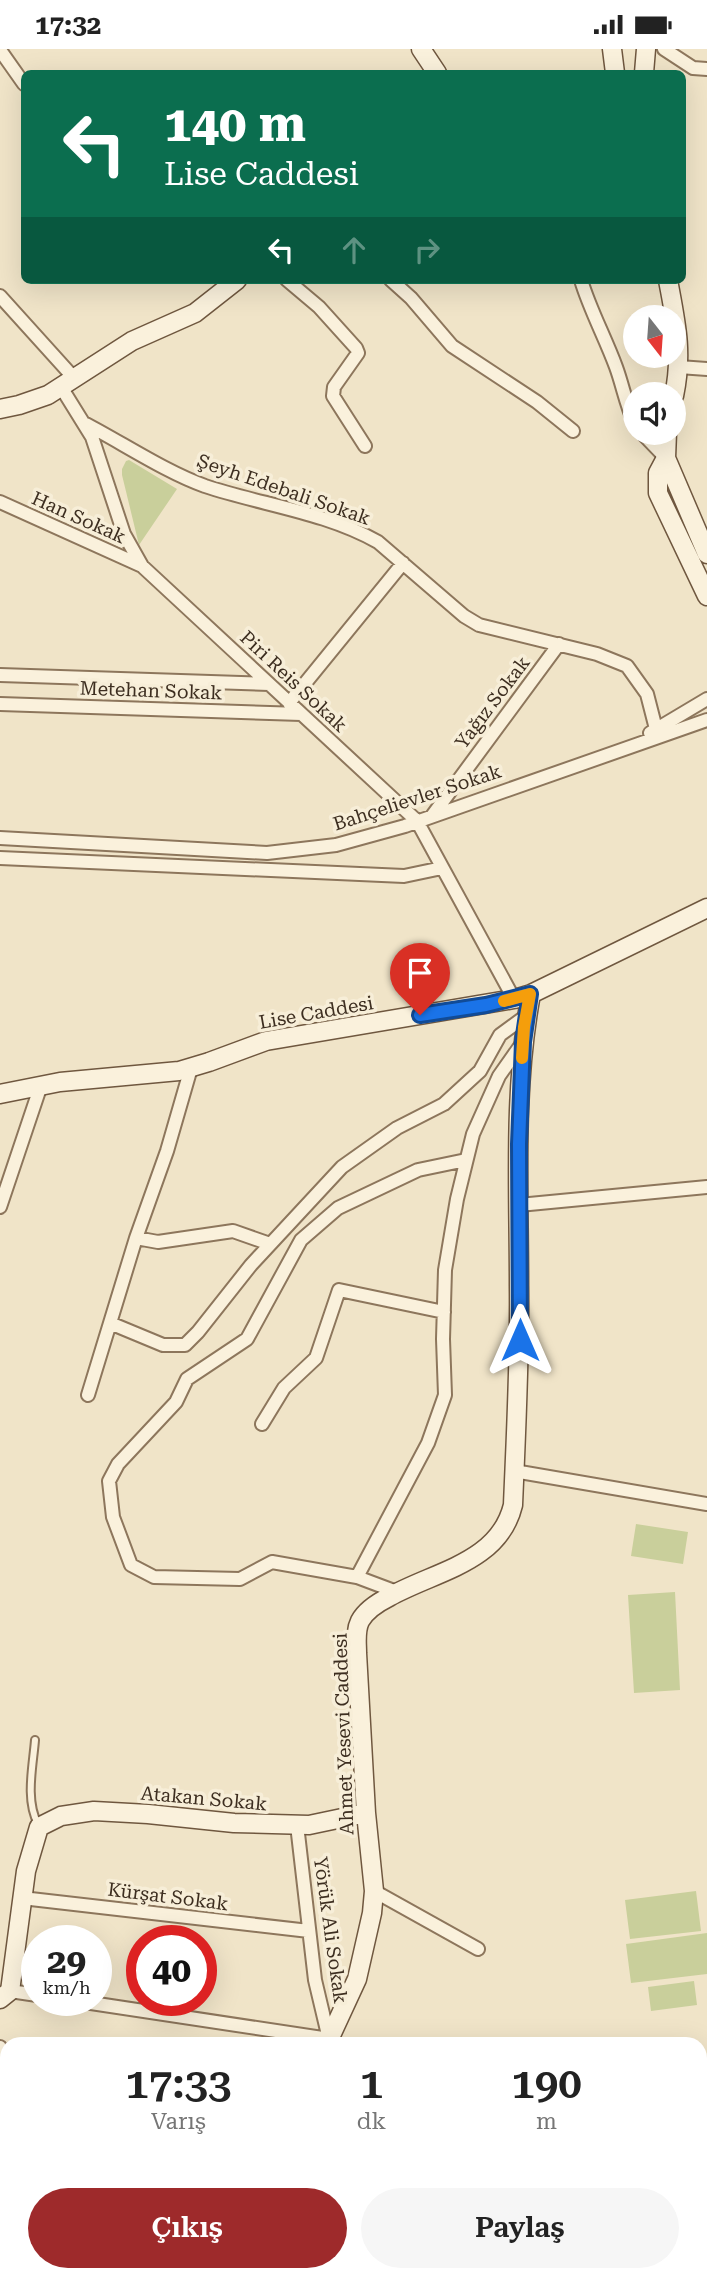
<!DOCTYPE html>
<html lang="tr">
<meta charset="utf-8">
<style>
body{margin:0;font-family:"Roboto Serif",serif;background:#f6f6f6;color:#222;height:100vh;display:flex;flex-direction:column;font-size:26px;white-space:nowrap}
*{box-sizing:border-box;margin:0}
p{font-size:23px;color:#767676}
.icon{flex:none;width:38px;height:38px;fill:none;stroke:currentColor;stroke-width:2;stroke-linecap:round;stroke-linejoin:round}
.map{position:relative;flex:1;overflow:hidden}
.drawer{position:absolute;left:0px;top:1988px;width:707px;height:245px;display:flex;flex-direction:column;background:#fff;border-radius:21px 21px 0 0;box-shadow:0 7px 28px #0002}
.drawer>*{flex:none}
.banner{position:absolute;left:21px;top:21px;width:665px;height:214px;border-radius:10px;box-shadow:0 7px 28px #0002;background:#0b6e4f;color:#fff;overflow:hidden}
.needle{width:46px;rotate:163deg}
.buttons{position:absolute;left:623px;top:256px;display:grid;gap:14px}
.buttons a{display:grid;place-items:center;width:63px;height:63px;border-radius:50%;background:#fff;box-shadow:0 7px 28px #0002;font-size:35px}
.speed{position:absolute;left:21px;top:1876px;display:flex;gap:14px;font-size:35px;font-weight:700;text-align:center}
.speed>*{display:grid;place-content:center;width:91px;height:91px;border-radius:50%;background:#fff;box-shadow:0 7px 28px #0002;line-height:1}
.speed small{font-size:18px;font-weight:400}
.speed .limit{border:10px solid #d22;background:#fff;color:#111}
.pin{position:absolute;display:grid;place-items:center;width:60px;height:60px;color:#fff;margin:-72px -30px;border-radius:50% 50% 50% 0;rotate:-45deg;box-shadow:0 0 7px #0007}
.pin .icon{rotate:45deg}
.me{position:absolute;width:77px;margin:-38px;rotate:0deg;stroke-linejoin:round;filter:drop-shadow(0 0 5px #0008)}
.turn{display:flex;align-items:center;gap:24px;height:147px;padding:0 28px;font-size:32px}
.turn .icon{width:91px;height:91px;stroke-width:2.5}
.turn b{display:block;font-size:49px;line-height:60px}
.lanes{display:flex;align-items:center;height:66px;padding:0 28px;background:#0003;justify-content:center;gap:35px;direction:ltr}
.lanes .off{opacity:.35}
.eta{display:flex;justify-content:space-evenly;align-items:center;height:119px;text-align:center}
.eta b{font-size:42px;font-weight:600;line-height:49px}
.action{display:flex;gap:14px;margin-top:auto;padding:14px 28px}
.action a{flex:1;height:80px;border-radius:42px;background:#9e2a2b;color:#fff;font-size:28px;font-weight:600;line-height:80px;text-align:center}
.action a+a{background:#f6f6f6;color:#222}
.status{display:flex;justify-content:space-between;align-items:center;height:49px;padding:0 35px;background:#fff;direction:ltr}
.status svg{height:19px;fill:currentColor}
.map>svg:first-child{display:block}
</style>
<div class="status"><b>17:32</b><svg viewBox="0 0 49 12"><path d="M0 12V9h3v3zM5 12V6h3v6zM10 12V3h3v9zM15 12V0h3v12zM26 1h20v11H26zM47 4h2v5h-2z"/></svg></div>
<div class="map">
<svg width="707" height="2233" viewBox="0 0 707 2233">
<rect width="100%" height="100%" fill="#f0e4c8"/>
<!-- green -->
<path fill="#c9cf9b" d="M 129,411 L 177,440 L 139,496 L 122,426 L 122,420 L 126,412 Z
M 636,1475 L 688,1483 L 683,1515 L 631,1507 Z
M 675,1543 L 680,1641 L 634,1644 L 628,1546 Z
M 696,1842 L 701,1882 L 630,1890 L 625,1851 Z
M 707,1884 L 707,1925 L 631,1934 L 626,1895 Z
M 694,1932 L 697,1956 L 651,1962 L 648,1938 Z"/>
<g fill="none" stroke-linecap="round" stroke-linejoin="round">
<!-- lane casing -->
<g stroke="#8d765c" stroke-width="10">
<path id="lane" d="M 35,1691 C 33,1717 25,1751 38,1775"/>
</g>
<!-- street casing -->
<g stroke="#8d765c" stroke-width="16">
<path id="street" d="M 664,0 L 693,19 L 707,20
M 0,1 L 24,35
M 287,231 L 319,258 L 356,299 L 358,304 L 334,338 L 333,347 L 365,397
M 391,231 L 411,249 L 452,297 L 537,353 L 573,382
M 581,231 C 590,261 605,288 616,318 C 623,337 626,356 635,375
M 0,247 L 74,329
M 679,318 L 707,320
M 61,338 L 92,388 L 124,485 L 142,517 L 417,772 L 514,950
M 86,375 C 124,395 166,423 205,437 C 262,456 325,463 378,493 L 464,567 L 479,576 L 597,605 L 627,617 L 647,645 L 656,680
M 641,383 L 666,409
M 0,453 L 142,517
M 0,626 L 269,635
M 289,654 L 403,514
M 0,655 L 301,665
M 650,684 L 707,650
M 432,767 L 559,595
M 0,789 L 267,804 L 336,796 L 405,777 L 707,671
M 0,809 L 404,827 L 442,819
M 519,1156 L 707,1138
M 0,1158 L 41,1036
M 136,1189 L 158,1193 L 233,1182 L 270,1195
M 110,1274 L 163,1296 L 185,1296 L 198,1283 L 251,1216 L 342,1118 L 397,1079 L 444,1055 L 480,1022 L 500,986 L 526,967
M 88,1346 L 136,1189 L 167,1102 L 191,1019
M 262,1375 L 284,1339 L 316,1309 L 339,1241 L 444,1263
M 514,1422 L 707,1455
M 357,1528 L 428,1394 L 445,1346 L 443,1290 L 445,1221 L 457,1150 L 473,1085 L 499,1027 L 523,993
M 397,1543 L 357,1528 L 272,1513 L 240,1530 L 154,1528 L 131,1516 L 113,1468 L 109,1432 L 118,1415 L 176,1353 L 187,1330 L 247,1290 L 301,1191 L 338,1159 L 418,1121 L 466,1111
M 374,1842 L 478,1900
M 22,1849 L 309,1882
M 10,1942 L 37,1946
M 71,1951 L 329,1990 L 315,1931 L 297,1776
M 0,1998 L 7,2013
M 700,2049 L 707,2043
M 0,2056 L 7,2052
M 0,2150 L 7,2147
M 243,2226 L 245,2233
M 489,2233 L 490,2226"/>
</g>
<!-- secondary casing -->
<g stroke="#6f573f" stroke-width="21">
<path id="secondary" d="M 421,0 L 437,24
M 612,0 L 615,24
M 644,24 L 646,0
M 668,231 C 676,274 683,303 674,347
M 0,360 L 19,356 L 48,346 L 132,292 L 195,264 L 237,231
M 667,383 L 666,409 L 707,505
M 666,409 L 658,424 L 658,444 L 707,547
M 0,1045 L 60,1033 L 179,1022 L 209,1013 L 266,992 L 514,950 L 531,945 L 707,859
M 0,1950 L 10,1942 L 26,1822 L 39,1778 L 61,1767 L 94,1762 L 148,1765 L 234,1774 L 309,1776 L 366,1764
M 327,1995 L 357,1930 L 372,1864 L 374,1842 L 366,1764 L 357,1604 C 357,1593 355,1582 360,1572 C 366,1561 379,1553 389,1548 C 435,1522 499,1514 513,1456 C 516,1383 520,1310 519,1237 C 519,1140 513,1041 531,945
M 668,2226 L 688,2233"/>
</g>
<!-- lane -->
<use href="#lane" stroke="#faf1dc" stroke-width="6"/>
<!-- street -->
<use href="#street" stroke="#faf1dc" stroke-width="12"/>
<!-- secondary -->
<use href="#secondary" stroke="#faf1dc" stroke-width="18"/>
</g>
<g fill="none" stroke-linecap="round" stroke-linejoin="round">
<!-- route casing -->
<g stroke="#114b97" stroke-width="18">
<path id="route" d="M 420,966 L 486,956 L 530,945 L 523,993 L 519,1095 L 520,1291"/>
</g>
<!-- route -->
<use href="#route" stroke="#1a73e8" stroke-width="12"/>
<!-- slow -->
<path stroke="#f59e0b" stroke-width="12" d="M 504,952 L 530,945 L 524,978 L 522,1009"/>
</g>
<g text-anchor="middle" stroke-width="7" stroke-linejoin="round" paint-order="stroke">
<!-- street labels -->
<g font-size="19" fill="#3d2e20" stroke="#f7eed8">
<text transform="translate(284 440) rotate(19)" y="7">Şeyh Edebali Sokak</text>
<text transform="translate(79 468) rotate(24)" y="7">Han Sokak</text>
<text transform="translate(294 632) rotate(43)" y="7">Piri Reis Sokak</text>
<text transform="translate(151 641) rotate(2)" y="7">Metehan Sokak</text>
<text transform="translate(492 653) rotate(-53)" y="7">Yağız Sokak</text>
<text transform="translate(417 748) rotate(-18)" y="7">Bahçelievler Sokak</text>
<text transform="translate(316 963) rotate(-10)" y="7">Lise Caddesi</text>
<text transform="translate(343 1685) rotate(-92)" y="7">Ahmet Yesevi Caddesi</text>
<text transform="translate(204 1749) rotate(5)" y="7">Atakan Sokak</text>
<text transform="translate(168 1847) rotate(7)" y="7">Kürşat Sokak</text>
<text transform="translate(331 1881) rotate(82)" y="7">Yörük Ali Sokak</text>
</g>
</g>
</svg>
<div class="buttons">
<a><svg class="needle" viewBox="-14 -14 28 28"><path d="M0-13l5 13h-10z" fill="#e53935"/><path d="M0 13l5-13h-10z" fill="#767676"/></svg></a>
<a><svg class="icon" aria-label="sound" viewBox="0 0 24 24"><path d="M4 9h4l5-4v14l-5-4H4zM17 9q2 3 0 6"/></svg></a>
</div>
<div class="speed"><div>29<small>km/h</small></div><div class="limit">40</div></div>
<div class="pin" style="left:420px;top:966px;background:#d93025"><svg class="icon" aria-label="arrive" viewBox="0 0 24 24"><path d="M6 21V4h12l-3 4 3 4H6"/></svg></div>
<svg class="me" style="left:520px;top:1291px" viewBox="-20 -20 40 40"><path d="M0-17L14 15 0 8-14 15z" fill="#1a73e8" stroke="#fff" stroke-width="4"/></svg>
<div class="banner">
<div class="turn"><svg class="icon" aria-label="left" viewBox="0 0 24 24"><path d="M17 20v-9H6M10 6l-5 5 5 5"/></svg><div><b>140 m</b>Lise Caddesi</div></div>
<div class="lanes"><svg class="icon" aria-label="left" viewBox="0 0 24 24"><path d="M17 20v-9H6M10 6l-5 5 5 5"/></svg><svg class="icon off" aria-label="ahead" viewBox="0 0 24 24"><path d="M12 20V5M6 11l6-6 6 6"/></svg><svg class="icon off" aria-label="right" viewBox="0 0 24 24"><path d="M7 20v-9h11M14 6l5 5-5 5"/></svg></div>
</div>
<section class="drawer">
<div class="eta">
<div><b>17:33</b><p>Varış</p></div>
<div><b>1</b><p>dk</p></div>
<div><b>190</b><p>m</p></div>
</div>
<div class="action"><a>Çıkış</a><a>Paylaş</a></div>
</section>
</div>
